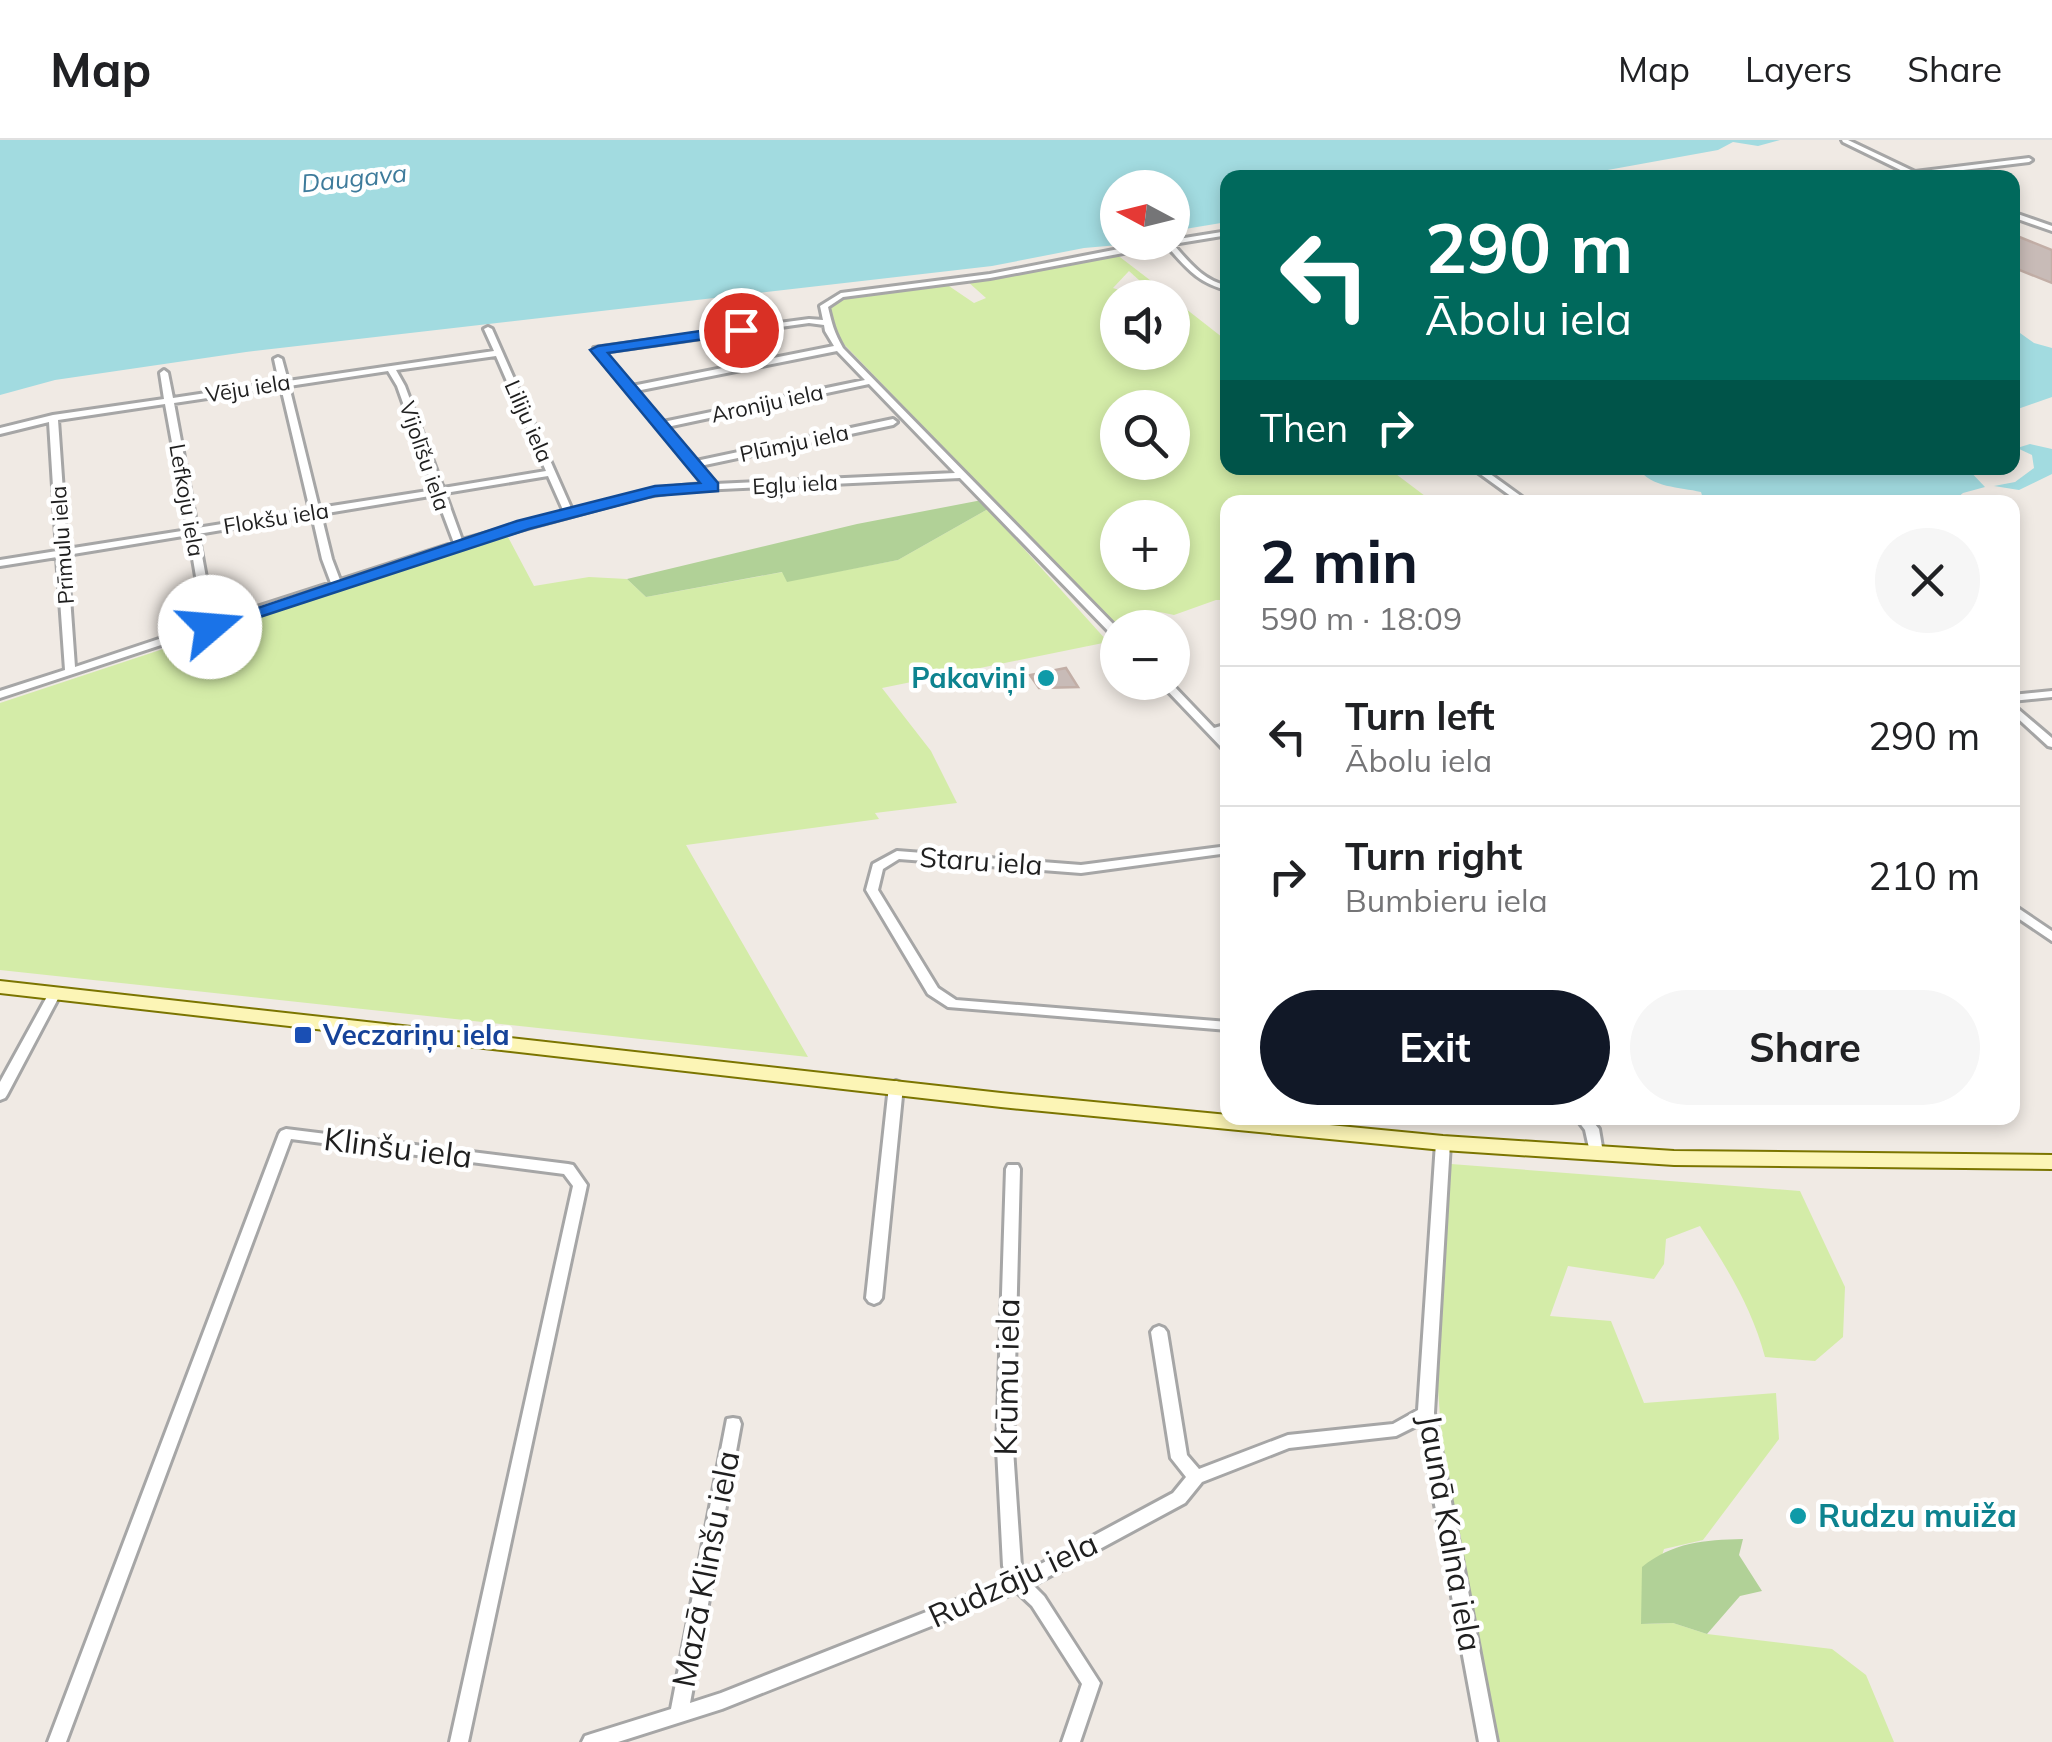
<!DOCTYPE html>
<meta charset="utf-8">
<style>
body{margin:0;font-family:Mulish,sans-serif;background:#f6f6f6;color:#202124;height:100vh;display:flex;flex-direction:column;font-size:38px;white-space:nowrap}
*{box-sizing:border-box;margin:0}
p{font-size:32px;color:#757577}
.icon{flex:none;width:55px;height:55px;fill:none;stroke:currentColor;stroke-width:2;stroke-linecap:round;stroke-linejoin:round}
.map{position:relative;flex:1;overflow:hidden}
.sheet{position:absolute;left:1220px;top:355px;width:800px;height:630px;display:flex;flex-direction:column;background:#fff;border-radius:20px;box-shadow:0 5px 15px #0003}
.sheet>*{flex:none}
.hud{position:absolute;left:1220px;top:30px;width:800px;height:305px;border-radius:20px;box-shadow:0 5px 15px #0003;background:#00695c;color:#fff;overflow:hidden}
.needle{width:65px;rotate:277deg}
.tools{position:absolute;left:1100px;top:30px;display:grid;gap:20px}
.tools a{display:grid;place-items:center;width:90px;height:90px;border-radius:50%;background:#fff;box-shadow:0 5px 15px #0003;font-size:50px}
.pin{position:absolute;display:grid;place-items:center;width:85px;height:85px;color:#fff;margin:-42px;border:5px solid #fff;border-radius:50%;box-shadow:0 2px 10px #0007}
.me{position:absolute;width:110px;margin:-55px;rotate:72deg;stroke-linejoin:round;filter:drop-shadow(0 0 8px #0008)}
.turn{display:flex;align-items:center;gap:35px;height:210px;padding:0 40px;font-size:45px}
.turn .icon{width:130px;height:130px;stroke-width:2.5}
.turn b{display:block;font-size:70px;line-height:85px}
.then{display:flex;align-items:center;height:95px;padding:0 40px;background:#0003;gap:20px;font-size:38px}
.round{display:grid;place-items:center;flex:none;width:105px;height:105px;border-radius:52px;background:#f6f6f6}
.summary{display:flex;align-items:center;justify-content:space-between;height:170px;padding:0 40px}
h1{font-size:60px;font-weight:700;line-height:75px;color:#111827}
.cta{display:flex;gap:20px;margin-top:auto;padding:20px 40px}
.cta a{flex:1;height:115px;border-radius:60px;background:#111827;color:#fff;font-size:40px;font-weight:700;line-height:115px;text-align:center}
.cta a+a{background:#f6f6f6;color:#202124}
ul{padding:0;list-style:none}
li{display:flex;align-items:center;gap:30px;height:140px;padding:0 40px;border-top:2px solid #e0e0e0}
li div{flex:1}
li b{display:block;font-size:38px}
li em{font-style:normal}
header{display:flex;align-items:center;gap:60px;box-sizing:border-box;height:140px;padding:0 50px;background:#fff;border-bottom:2px solid #e0e0e0}
header strong{font-size:48px}
nav{display:flex;gap:55px;margin-inline-start:auto;font-size:35px}
.map>svg:first-child{display:block}
</style>
<header>
<strong>Map</strong>
<nav><a>Map</a><a>Layers</a><a>Share</a></nav>
</header>
<div class="map">
<svg width="2052" height="1602" viewBox="0 0 2052 1602">
<rect width="100%" height="100%" fill="#f0eae4"/>
<!-- grass -->
<path fill="#d4eca8" fill-rule="evenodd" d="M 1116,114 L 1172,157 L 1148,157 L 1151,151 L 1129,131 L 1113,148 L 1141,157 L 1118,158 L 1118,212 L 1172,212 L 1172,158 L 1227,201 L 1228,328 L 1388,328 L 1433,362 L 1228,362 L 1227,460 L 1216,460 L 1174,475 L 1160,472 L 1146,477 L 1149,481 L 1117,488 L 836,196 L 829,166 L 847,155 L 946,144 L 974,163 L 986,158 L 967,141 ZM 1118,268 L 1172,268 L 1172,322 L 1118,322 ZM 1118,378 L 1172,378 L 1172,432 L 1118,432 Z
M 988,369 L 1108,502 L 882,548 L 931,611 L 957,663 L 875,673 L 879,679 L 686,705 L 808,917 L 0,830 L 0,563 L 507,395 L 534,446 L 589,437 L 627,439 L 646,457 L 783,432 L 787,441 L 898,420 Z
M 1451,1024 L 1800,1051 L 1845,1147 L 1843,1197 L 1815,1221 L 1765,1217 C 1752,1168 1727,1128 1700,1086 L 1666,1099 L 1664,1124 L 1654,1139 L 1568,1126 L 1550,1176 L 1611,1181 L 1644,1263 L 1776,1253 L 1779,1299 L 1703,1400 L 1664,1409 L 1641,1484 L 1673,1483 L 1707,1494 L 1832,1509 L 1866,1535 L 1894,1602 L 1499,1602 L 1444,1332 L 1437,1235 Z"/>
<!-- forest -->
<path fill="#b1d197" d="M 982,360 L 988,369 L 898,420 L 787,442 L 782,432 L 646,457 L 627,439 L 857,384 Z
M 1743,1399 L 1739,1415 L 1762,1451 L 1740,1456 L 1707,1494 L 1673,1483 L 1641,1484 L 1642,1427 C 1673,1402 1704,1400 1743,1399 Z"/>
<!-- water -->
<path fill="#a2dbe0" d="M 0,0 L 1780,0 L 1758,6 L 1733,2 L 1718,10 L 1569,37 L 1228,38 L 1227,82 L 1173,91 L 1172,48 L 1118,48 L 1118,102 L 1130,104 L 1084,108 L 992,126 L 246,212 L 55,240 L 0,255 Z
M 2013,188 L 2034,203 L 2052,208 L 2052,257 L 2015,270 Z
M 2030,304 L 2052,309 L 2052,334 L 2019,350 L 1994,346 L 2015,342 L 2034,328 L 2032,315 L 2017,308 Z
M 1638,328 L 1967,328 L 1985,347 L 1963,353 L 1952,362 L 1704,362 L 1701,352 C 1680,347 1651,348 1638,328 Z"/>
<!-- building -->
<path fill="#c8bbb7" stroke="#c2aea6" stroke-width="2.5" d="M 2012,94 L 2052,110 L 2052,143 L 2012,127 Z
M 1066,528 L 1078,547 L 1039,548 L 1030,535 Z"/>
<g fill="none" stroke-linecap="round" stroke-linejoin="round">
<!-- street casing -->
<g stroke="#a6a6a6" stroke-width="6">
<path id="street" d="M 1842,0 L 1848,0 L 1915,32 L 2029,18 L 2032,20 L 2029,22 L 1922,35 L 1921,37 L 1917,38 L 1843,2 Z
M 2012,72 L 2052,86 L 2052,91 L 2012,77 Z
M 1228,91 L 1228,95 L 1173,104 C 1189,122 1202,140 1228,146 L 1228,150 C 1198,144 1185,126 1166,105 L 990,138 L 843,157 L 828,167 C 832,184 834,192 843,208 L 1118,489 L 1118,498 L 1114,497 L 960,338 L 679,351 L 642,357 L 462,406 L 0,558 L 0,551 L 65,530 L 57,417 L 0,426 L 0,420 L 57,411 L 49,282 L 0,294 L 0,288 L 53,275 L 164,259 L 160,233 L 164,230 L 168,233 L 173,258 L 279,242 L 274,219 L 278,217 L 282,219 L 288,241 L 494,211 L 484,189 L 488,187 L 492,189 L 572,370 C 617,358 659,346 706,344 L 594,212 L 594,208 L 809,179 L 823,180 L 820,166 L 841,153 L 990,134 L 1155,102 L 1172,102 L 1172,100 ZM 809,183 L 824,185 L 825,191 L 834,206 L 632,246 L 603,212 ZM 837,211 L 865,240 L 663,282 L 636,251 ZM 496,216 L 546,331 L 443,348 L 405,246 L 396,230 ZM 388,231 L 397,246 L 434,350 L 319,368 L 289,246 ZM 869,244 L 955,333 L 715,344 L 700,326 L 893,285 L 897,282 L 893,279 L 696,321 L 667,287 ZM 281,247 L 310,370 L 197,388 L 174,263 ZM 165,264 L 188,390 L 67,409 L 58,280 ZM 548,336 L 564,372 L 462,400 L 445,353 ZM 436,355 L 454,403 L 340,440 L 332,419 L 321,374 ZM 312,375 L 322,419 L 331,443 L 214,481 L 198,394 ZM 189,395 L 204,484 L 75,527 L 67,415 Z
M 1472,328 L 1482,328 L 1529,362 L 1519,362 Z
M 1159,542 L 1170,542 L 1214,588 L 1228,584 L 1228,591 L 1220,593 L 1228,601 L 1228,611 L 1224,610 Z
M 2052,551 L 2052,557 L 2012,561 L 2012,555 Z
M 2012,564 L 2052,598 L 2052,607 L 2048,606 L 2012,573 Z
M 1228,706 L 1228,713 L 1081,733 L 899,719 L 883,729 L 878,750 L 938,848 L 956,860 L 1228,882 L 1228,890 L 948,867 L 928,854 L 866,750 L 873,724 L 897,711 L 1081,725 Z
M 2012,764 L 2052,791 L 2052,801 L 2012,774 Z
M 55,849 L 61,853 L 7,955 L 5,958 L 0,960 L 0,942 L 49,853 Z
M 896,941 L 901,943 L 903,946 L 882,1158 L 879,1162 L 874,1164 L 869,1162 L 866,1158 L 889,946 L 891,943 Z
M 1576,978 L 1590,978 L 1599,989 L 1603,1013 L 1601,1017 L 1591,1017 L 1585,990 Z
M 286,989 L 568,1024 L 573,1025 L 587,1045 L 468,1602 L 450,1602 L 573,1046 L 564,1034 L 291,999 L 66,1602 L 48,1602 L 279,994 L 281,991 Z
M 1443,998 L 1448,1000 L 1450,1003 L 1434,1273 L 1497,1602 L 1479,1602 L 1420,1284 L 1396,1296 L 1289,1308 L 1202,1342 L 1185,1363 L 1033,1445 L 1044,1456 L 1100,1543 L 1080,1602 L 1062,1602 L 1082,1544 L 1032,1466 L 1017,1452 L 722,1569 L 618,1602 L 582,1602 L 585,1596 L 591,1594 L 671,1569 L 727,1279 L 733,1278 L 739,1279 L 741,1284 L 690,1563 L 721,1553 L 1010,1439 L 1003,1426 L 997,1309 L 1006,1029 L 1008,1025 L 1018,1025 L 1020,1029 L 1013,1309 L 1021,1426 L 1024,1433 L 1173,1353 L 1186,1337 L 1171,1318 L 1151,1192 L 1154,1188 L 1159,1186 L 1164,1188 L 1167,1192 L 1187,1315 L 1199,1329 L 1288,1295 L 1393,1284 L 1418,1270 L 1436,1003 L 1438,1000 Z"/>
</g>
<!-- secondary casing -->
<g stroke="#7b7500" stroke-width="4">
<path id="secondary" d="M 0,841 L 1001,953 L 1443,996 L 1674,1011 L 2052,1015 L 2052,1029 L 1674,1025 L 1443,1010 L 1001,967 L 0,853 Z"/>
</g>
<!-- street -->
<use href="#street" fill="#fff" fill-rule="evenodd"/>
<!-- secondary -->
<use href="#secondary" fill="#fcf5b6" fill-rule="evenodd"/>
</g>
<!-- route -->
<path fill="#1a73e8" stroke="#114b97" stroke-width="2.5" d="M 741,185 L 748,190 L 746,193 L 608,213 L 718,343 L 718,351 L 655,356 L 529,389 L 217,491 L 210,493 L 201,487 L 517,381 L 655,346 L 700,343 L 590,210 L 598,206 Z"/>
<!-- markers -->
<g fill="#0f9aa8" stroke="#fff" stroke-width="4">
<circle cx="1046" cy="538" r="10"/>
<circle cx="1798" cy="1376" r="10"/>
</g>
<rect fill="#1a4fb4" stroke="#fff" stroke-width="4" x="293" y="885" width="20" height="20" rx="5"/>
<g text-anchor="middle" stroke-width="9" stroke-linejoin="round" paint-order="stroke">
<!-- far-street labels -->
<g font-size="22" fill="#1f1f1f" stroke="#fff">
<text transform="translate(248 248) rotate(-9)" y="8">Vēju iela</text>
<text transform="translate(767 263) rotate(-12)" y="8">Aroniju iela</text>
<text transform="translate(529 281) rotate(66)" y="8">Liliju iela</text>
<text transform="translate(794 303) rotate(-12)" y="8">Plūmju iela</text>
<text transform="translate(425 316) rotate(71)" y="8">Vijolīšu iela</text>
<text transform="translate(795 344) rotate(-3)" y="8">Egļu iela</text>
<text transform="translate(187 360) rotate(80)" y="8">Lefkoju iela</text>
<text transform="translate(276 378) rotate(-9)" y="8">Flokšu iela</text>
<text transform="translate(62 405) rotate(-94)" y="8">Prīmulu iela</text>
</g>
<!-- far-water labels -->
<g font-size="25" font-style="italic" fill="#3e7b9b" stroke="#fff">
<text transform="translate(354 38) rotate(-6)" y="9">Daugava</text>
</g>
<!-- culture labels -->
<g font-size="28" font-weight="bold" fill="#0d838f" stroke="#fff" text-anchor="end">
<text x="1026" y="548">Pakaviņi</text>
</g>
<!-- street labels -->
<g font-size="28" fill="#1f1f1f" stroke="#fff">
<text transform="translate(981 721) rotate(4)" y="10">Staru iela</text>
</g>
<!-- transit labels -->
<g font-size="28" font-weight="bold" fill="#164399" stroke="#fff" text-anchor="start">
<text x="323" y="905">Veczariņu iela</text>
</g>
<!-- near-street labels -->
<g font-size="32" fill="#1f1f1f" stroke="#fff">
<text transform="translate(398 1008) rotate(7)" y="11">Klinšu iela</text>
<text transform="translate(1007 1237) rotate(-89)" y="11">Krūmu iela</text>
<text transform="translate(1450 1393) rotate(80)" y="11">Jaunā Kalna iela</text>
<text transform="translate(706 1429) rotate(-79)" y="11">Mazā Klinšu iela</text>
<text transform="translate(1013 1440) rotate(-25)" y="11">Rudzāju iela</text>
</g>
<!-- near-culture labels -->
<g font-size="32" font-weight="bold" fill="#0d838f" stroke="#fff" text-anchor="start">
<text x="1818" y="1387">Rudzu muiža</text>
</g>
</g>
</svg>
<div class="tools">
<a><svg class="needle" viewBox="-14 -14 28 28"><path d="M0-13l5 13h-10z" fill="#e53935"/><path d="M0 13l5-13h-10z" fill="#757577"/></svg></a>
<a><svg class="icon" aria-label="sound" viewBox="0 0 24 24"><path d="M4 9h4l5-4v14l-5-4H4zM17 9q2 3 0 6"/></svg></a>
<a><svg class="icon" aria-label="search" viewBox="0 0 24 24"><circle cx="10" cy="10" r="6"/><path d="M15 15l6 6"/></svg></a>
<a>+</a>
<a>−</a>
</div>
<div class="pin" style="left:741px;top:190px;background:#d93025"><svg class="icon" aria-label="arrive" viewBox="0 0 24 24"><path d="M6 21V4h12l-3 4 3 4H6"/></svg></div>
<svg class="me" style="left:210px;top:487px" viewBox="-20 -20 40 40"><circle r="19" fill="#fff"/><path d="M0-13L10 11 0 6-10 11z" fill="#1a73e8"/></svg>
<div class="hud">
<div class="turn"><svg class="icon" aria-label="left" viewBox="0 0 24 24"><path d="M17 20v-9H6M10 6l-5 5 5 5"/></svg><div><b>290 m</b>Ābolu iela</div></div>
<div class="then">Then<svg class="icon" aria-label="right" viewBox="0 0 24 24"><path d="M7 20v-9h11M14 6l5 5-5 5"/></svg></div>
</div>
<section class="sheet">
<div class="summary"><div><h1>2 min</h1><p>590 m · 18:09</p></div><a class="round"><svg class="icon" aria-label="close" viewBox="0 0 24 24"><path d="M6 6l12 12M18 6L6 18"/></svg></a></div>
<ul>
<li><svg class="icon" aria-label="left" viewBox="0 0 24 24"><path d="M17 20v-9H6M10 6l-5 5 5 5"/></svg><div><b>Turn left</b><p>Ābolu iela</p></div><em>290 m</em></li>
<li><svg class="icon" aria-label="right" viewBox="0 0 24 24"><path d="M7 20v-9h11M14 6l5 5-5 5"/></svg><div><b>Turn right</b><p>Bumbieru iela</p></div><em>210 m</em></li>
</ul>
<div class="cta"><a>Exit</a><a>Share</a></div>
</section>
</div>
